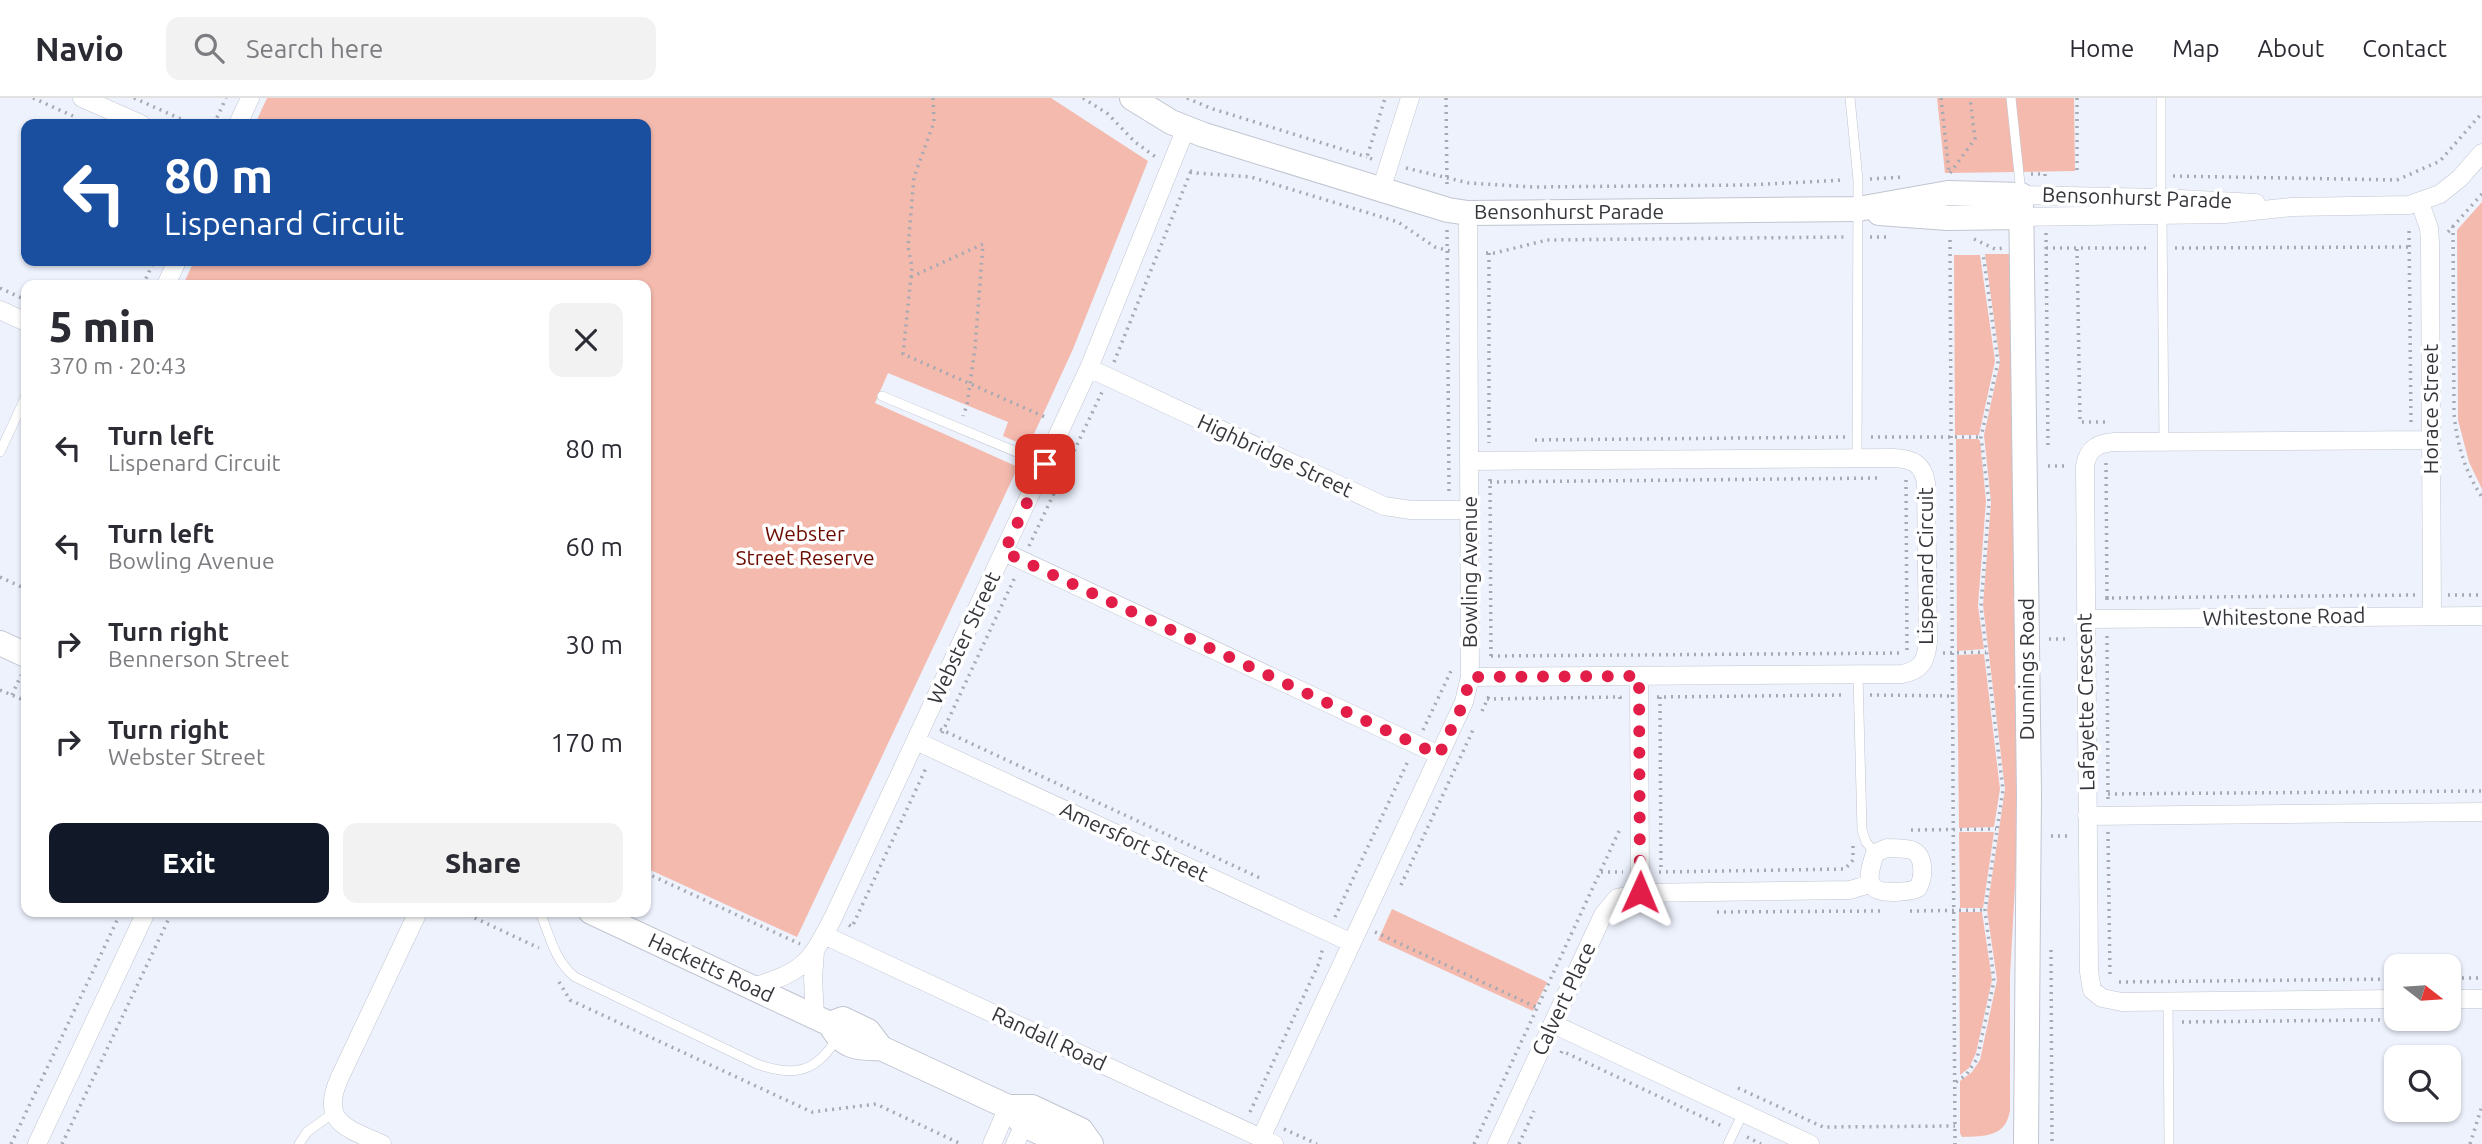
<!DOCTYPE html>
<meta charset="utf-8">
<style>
body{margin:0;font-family:Ubuntu,sans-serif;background:#f2f2f3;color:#2b2b33;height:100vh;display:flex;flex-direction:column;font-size:26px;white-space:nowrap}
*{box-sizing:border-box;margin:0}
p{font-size:23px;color:#7c7c81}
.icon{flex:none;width:38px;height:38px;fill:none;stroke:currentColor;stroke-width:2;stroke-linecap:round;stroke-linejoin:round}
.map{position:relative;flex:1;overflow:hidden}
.drawer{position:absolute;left:21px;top:182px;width:630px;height:637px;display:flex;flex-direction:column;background:#fff;border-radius:14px;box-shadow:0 2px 5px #0004}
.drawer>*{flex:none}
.hud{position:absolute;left:21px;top:21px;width:630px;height:147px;border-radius:14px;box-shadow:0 2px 5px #0004;background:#1a4fa0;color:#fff;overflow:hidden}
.needle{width:46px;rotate:107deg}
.tools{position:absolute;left:2384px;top:856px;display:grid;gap:14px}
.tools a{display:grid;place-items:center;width:77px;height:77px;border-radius:14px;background:#fff;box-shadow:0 2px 5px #0004;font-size:35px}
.pin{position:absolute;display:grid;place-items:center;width:60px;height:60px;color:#fff;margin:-30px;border-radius:14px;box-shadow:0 4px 10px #0006}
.me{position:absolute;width:77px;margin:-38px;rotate:1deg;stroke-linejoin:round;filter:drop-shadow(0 0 5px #0008)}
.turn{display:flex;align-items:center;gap:24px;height:147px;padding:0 28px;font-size:32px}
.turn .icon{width:91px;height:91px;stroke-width:2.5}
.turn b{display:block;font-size:49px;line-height:60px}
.round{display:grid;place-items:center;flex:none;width:74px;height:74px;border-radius:14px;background:#f2f2f3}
.overview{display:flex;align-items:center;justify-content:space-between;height:119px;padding:0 28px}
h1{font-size:42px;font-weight:800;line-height:52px}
.action{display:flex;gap:14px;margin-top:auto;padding:14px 28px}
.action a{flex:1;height:80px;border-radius:14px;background:#111827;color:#fff;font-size:28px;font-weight:800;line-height:80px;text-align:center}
.action a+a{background:#f2f2f3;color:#2b2b33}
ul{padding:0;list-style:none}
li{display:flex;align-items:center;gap:21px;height:98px;padding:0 28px}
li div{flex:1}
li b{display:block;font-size:26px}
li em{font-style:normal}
header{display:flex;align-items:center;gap:42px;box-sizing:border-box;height:98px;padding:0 35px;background:#fff;border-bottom:2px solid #e1e1e2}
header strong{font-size:33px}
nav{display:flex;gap:38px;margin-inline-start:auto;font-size:24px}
.search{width:490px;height:63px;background:#f2f2f3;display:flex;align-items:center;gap:18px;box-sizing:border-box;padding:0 24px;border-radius:14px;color:#7c7c81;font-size:26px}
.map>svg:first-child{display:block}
</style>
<header>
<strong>Navio</strong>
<div class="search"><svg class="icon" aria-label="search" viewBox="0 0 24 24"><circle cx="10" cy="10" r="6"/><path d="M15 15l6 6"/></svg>Search here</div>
<nav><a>Home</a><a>Map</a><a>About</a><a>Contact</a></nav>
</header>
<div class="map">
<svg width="2482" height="1046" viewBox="0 0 2482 1046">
<rect width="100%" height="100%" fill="#edf2fd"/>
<!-- green -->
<path fill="#f5baae" d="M 267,0 L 1051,0 L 1148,63 L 1073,251 L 1028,349 L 1003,338 L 1008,324 L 888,275 L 875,305 L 1018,369 L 797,839 L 646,770 L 646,187 L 183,187 L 194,163 L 646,163 L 646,26 L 255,26 Z
M 1937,0 L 2074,0 L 2075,73 L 1945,75 Z
M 2482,104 L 2482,391 L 2469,364 L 2458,322 L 2457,132 Z
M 1985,156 L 2009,156 L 2014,160 L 2018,732 L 2010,878 L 2010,1012 C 2006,1039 1986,1038 1962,1039 L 1960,1035 L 1960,983 L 1972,974 L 1980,962 L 1997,882 L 1987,812 L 2005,691 L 1983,507 L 1991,404 L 1984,337 L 2000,264 Z
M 1954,157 L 1980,157 L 1995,263 L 1979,337 L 1955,337 Z
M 1956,341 L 1978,341 L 1980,343 L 1986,403 L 1978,508 L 1984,551 L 1957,553 Z
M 1984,556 L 2000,691 L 1994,729 L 1959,730 L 1957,557 Z
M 1959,734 L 1994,734 L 1983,810 L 1960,810 Z
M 1392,811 L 1547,884 L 1533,913 L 1378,842 Z
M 1959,814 L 1982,814 L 1992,882 L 1976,955 L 1969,970 L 1960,977 Z"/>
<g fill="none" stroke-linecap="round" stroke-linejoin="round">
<!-- lane casing -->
<g stroke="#c0c5d0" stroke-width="10">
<path id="lane" d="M 1850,0 L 1858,82 L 1857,360
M 2011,0 L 2021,95
M 2161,100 L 2161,0
M 2162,116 L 2164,344
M 882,298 L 1045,366
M 0,354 L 26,298
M 1858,577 L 1862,732 L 1866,744 L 1875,755
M 540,814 C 550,838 554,862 575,879 L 757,966 C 794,979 816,975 837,940
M 2168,903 L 2169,1046
M 299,1046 L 307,1034 L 333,1015
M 1728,1046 L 1743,1015"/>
</g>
<!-- street casing -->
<g stroke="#c0c5d0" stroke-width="19">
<path id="street" d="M 82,0 L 141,26
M 238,26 L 250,0
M 1381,92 L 1410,0
M 2021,97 L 2161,100 L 2256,105
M 2420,105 L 2429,130 L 2430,144 L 2432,518
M 2023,119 L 2225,116 L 2292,109 L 2409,107 L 2440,96 L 2460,80 L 2482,55
M 166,187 L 177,163
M 0,212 L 26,224
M 1089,270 L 1384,408 L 1411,412 L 1470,412
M 1470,363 L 1894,360 C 1913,361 1923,366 1926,385 L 1928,544 C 1926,563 1922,572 1902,576 L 1470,579
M 1004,454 L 1439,657
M 2085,521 L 2482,518
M 1639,578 L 1640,795
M 916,643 L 1352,845
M 2087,718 L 2482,714
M 1887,750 C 1903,751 1920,747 1922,768 C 1923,776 1922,783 1918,790 C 1910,794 1903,793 1895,794 C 1864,795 1867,780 1875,755 Z
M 824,837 L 1274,1046
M 753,889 C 804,873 809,866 833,820 L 1089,270 L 1186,30
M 2396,901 L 2122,904 L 2102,900 L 2092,892 L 2089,874 L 2085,368 C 2088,350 2098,345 2115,344 L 2431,342
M 2448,901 L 2482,901
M 815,919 L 813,880 L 815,853
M 1553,926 L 1810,1046
M 1261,1040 L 1464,604 L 1470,579 L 1468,115
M 37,1046 L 146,814
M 382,1046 C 347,1030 320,1025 339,981 L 418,814
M 992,1046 L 1008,1009
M 1015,1046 L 1024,1027
M 1497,1046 L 1603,817 L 1617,800 L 1640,795 L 1850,792 L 1870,786"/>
</g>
<!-- secondary casing -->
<g stroke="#c0c5d0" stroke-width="26">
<path id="secondary" d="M 1132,0 L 1171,24 L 1204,37 L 1448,112 L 1468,115 L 1858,111 L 1948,95 L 2021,97 L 2029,696 L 2026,1046
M 1879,115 L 1948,120 L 2023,119
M 0,545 L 26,557
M 591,814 L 830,926 C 842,949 857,951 881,950
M 830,926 L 843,921 L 868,933 L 881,950 L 1008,1009 L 1024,1027 L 1065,1046
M 1008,1009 L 1032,1009 L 1081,1032 L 1091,1046"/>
</g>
<!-- path -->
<path stroke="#a5a9b2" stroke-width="3.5" stroke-dasharray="2 5" stroke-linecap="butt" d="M 33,0 L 73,18
M 134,0 L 192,26
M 933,0 L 934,24 L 914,79 L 908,149 L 912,169 L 903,256 L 1045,319
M 1083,0 L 1108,16 L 1135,44 L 1157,60
M 1187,0 L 1210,10 L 1367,59
M 1446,0 L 1447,89
M 1941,0 L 1949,74
M 2077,0 L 2077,76
M 214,26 L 226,0
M 1372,61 L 1367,59 L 1385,0
M 1406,70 L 1469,85 L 1533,89 L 1748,87 L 1844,82
M 1190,73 L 1197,75 L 1251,79 L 1398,124 L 1435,149 L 1450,153
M 1950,75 L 1975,41 L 1970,0
M 2031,76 L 2045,76 L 2045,81
M 2173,78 L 2397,82 L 2440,63 L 2482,15
M 1870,81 L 1904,79
M 2453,128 L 2454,316 C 2457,346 2465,374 2482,399
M 1447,132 L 1449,393
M 2409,133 L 2411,324
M 2448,134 L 2482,96
M 2046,135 L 2048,351
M 1870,139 L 1886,139
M 1974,141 L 1995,151 L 2003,150
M 1950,142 L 1955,1046
M 2046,150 L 2150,150
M 2175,150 L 2412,149
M 2077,151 L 2080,324 L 2105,324
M 1486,155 L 1495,155 L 1547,142 L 1844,139
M 1489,155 L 1489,345
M 911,179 L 983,146 L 975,250 L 967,307 L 963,318
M 143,187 L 154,163
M 0,190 L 26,202
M 1114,264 L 1191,73
M 1871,339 L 1981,339
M 1535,342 L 1846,339
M 2106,365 L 2107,500
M 2048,368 L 2067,368
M 1490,381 L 1491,562
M 1906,382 L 1907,553
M 1490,384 L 1881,380
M 1029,448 L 1102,294
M 0,479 L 26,491
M 2448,497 L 2482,497
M 2107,502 L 2107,500 L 2415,497
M 2107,538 L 2108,702
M 2049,541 L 2068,541
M 1943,555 L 1986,554
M 1491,558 L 1904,555
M 0,592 L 26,603
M 12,597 L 21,577
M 1870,597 L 1953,598
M 1657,599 L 1845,597
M 1660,599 L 1661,774
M 1487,601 L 1620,599 L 1620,601
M 1482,613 L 1489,598
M 940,631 L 1260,780
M 1423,632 L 1451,573
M 942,635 L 1016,477
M 2108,696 L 2482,693
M 1911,732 L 1996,731
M 2108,734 L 2110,880
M 2051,738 L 2070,738
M 1601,774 L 1623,774
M 1659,774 L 1845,771 L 1853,762 L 1853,748
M 646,775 L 800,846
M 1401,787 L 1473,632
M 1910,813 L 1985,812
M 462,814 L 539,850
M 1717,814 L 1881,813
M 1335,819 L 1409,661
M 849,827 L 852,829 L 927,668
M 1375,834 L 1538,910
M 2051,852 L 2052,1046
M 2448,880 L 2482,880
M 559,884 L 570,902 L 812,1014 L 876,1006 L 961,1046
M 2119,884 L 2396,881
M 2182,924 L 2461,921
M 1561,955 L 1562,953 L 1724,1029
M 1956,984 L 1966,977 L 1977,961 L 1994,883 L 1985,812 L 2003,692 L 1981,509 L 1989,404 L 1981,339 L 1998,264 L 1983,155
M 1738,990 L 1823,1029 L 1955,1028
M 1250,1014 L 1319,865 L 1323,849
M 1284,1031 L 1317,1046
M 1747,1039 L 1761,1046
M 11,1046 L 121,814
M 62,1046 L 172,814
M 1474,1046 L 1620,731
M 1519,1046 L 1534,1013
M 2470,1046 L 2482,1008"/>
<!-- lane -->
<use href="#lane" stroke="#fff" stroke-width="9"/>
<!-- street -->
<use href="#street" stroke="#fff" stroke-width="18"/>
<!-- secondary -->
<use href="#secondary" stroke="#fff" stroke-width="24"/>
</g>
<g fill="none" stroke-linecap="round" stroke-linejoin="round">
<!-- route -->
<path stroke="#e11d48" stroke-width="12" stroke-dasharray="0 21.6" d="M 1045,366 L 1004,454 L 1439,657 L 1464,604 L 1470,579 L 1639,578 L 1640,794"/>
</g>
<g text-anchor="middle" stroke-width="7" stroke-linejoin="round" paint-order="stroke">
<!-- street labels -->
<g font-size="21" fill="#34363b" stroke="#fff">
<text transform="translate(2137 100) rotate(2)" y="7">Bensonhurst Parade</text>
<text x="1569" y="121">Bensonhurst Parade</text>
<text transform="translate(2431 311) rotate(-90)" y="7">Horace Street</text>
<text transform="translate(1275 358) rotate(25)" y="7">Highbridge Street</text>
<text transform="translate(1926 468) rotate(-90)" y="7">Lispenard Circuit</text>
<text transform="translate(1470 474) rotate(-90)" y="7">Bowling Avenue</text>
<text transform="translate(2284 519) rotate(-1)" y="7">Whitestone Road</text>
<text transform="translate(964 540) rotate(-65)" y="7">Webster Street</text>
<text transform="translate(2027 571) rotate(-90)" y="7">Dunnings Road</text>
<text transform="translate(2086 604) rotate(-91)" y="7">Lafayette Crescent</text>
<text transform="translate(1134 744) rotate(25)" y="7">Amersfort Street</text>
<text transform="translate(711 870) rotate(25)" y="7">Hacketts Road</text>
<text transform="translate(1564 901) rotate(-65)" y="7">Calvert Place</text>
<text transform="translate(1049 941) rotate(25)" y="7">Randall Road</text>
</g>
<!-- park labels -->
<g font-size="21" fill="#6d0a00" stroke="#fff">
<text x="805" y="443">Webster<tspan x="805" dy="24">Street Reserve</tspan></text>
</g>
</g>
</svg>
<div class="tools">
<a><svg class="needle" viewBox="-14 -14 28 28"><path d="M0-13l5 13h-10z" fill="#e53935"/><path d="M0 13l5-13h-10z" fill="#7c7c81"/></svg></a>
<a><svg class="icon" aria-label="search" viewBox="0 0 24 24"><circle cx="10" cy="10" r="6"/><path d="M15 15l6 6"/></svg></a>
</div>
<div class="pin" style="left:1045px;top:366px;background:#d93025"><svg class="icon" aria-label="arrive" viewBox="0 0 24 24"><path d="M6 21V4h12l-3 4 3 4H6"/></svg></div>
<svg class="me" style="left:1640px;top:794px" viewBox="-20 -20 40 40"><path d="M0-17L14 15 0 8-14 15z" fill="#e11d48" stroke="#fff" stroke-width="4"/></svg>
<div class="hud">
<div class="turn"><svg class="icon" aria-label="left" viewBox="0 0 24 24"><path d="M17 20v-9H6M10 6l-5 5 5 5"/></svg><div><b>80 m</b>Lispenard Circuit</div></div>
</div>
<section class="drawer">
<div class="overview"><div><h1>5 min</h1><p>370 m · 20:43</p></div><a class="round"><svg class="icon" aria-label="close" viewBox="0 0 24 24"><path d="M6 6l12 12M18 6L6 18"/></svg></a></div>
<ul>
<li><svg class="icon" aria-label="left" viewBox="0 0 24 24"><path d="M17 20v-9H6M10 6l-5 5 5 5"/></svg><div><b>Turn left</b><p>Lispenard Circuit</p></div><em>80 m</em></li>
<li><svg class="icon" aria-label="left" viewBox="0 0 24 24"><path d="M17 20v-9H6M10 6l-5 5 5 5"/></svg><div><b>Turn left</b><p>Bowling Avenue</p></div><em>60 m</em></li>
<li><svg class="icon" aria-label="right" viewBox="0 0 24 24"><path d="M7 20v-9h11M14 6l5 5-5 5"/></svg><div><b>Turn right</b><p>Bennerson Street</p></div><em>30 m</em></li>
<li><svg class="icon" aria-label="right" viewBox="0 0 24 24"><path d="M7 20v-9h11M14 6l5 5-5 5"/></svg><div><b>Turn right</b><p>Webster Street</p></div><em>170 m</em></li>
</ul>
<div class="action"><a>Exit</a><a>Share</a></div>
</section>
</div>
